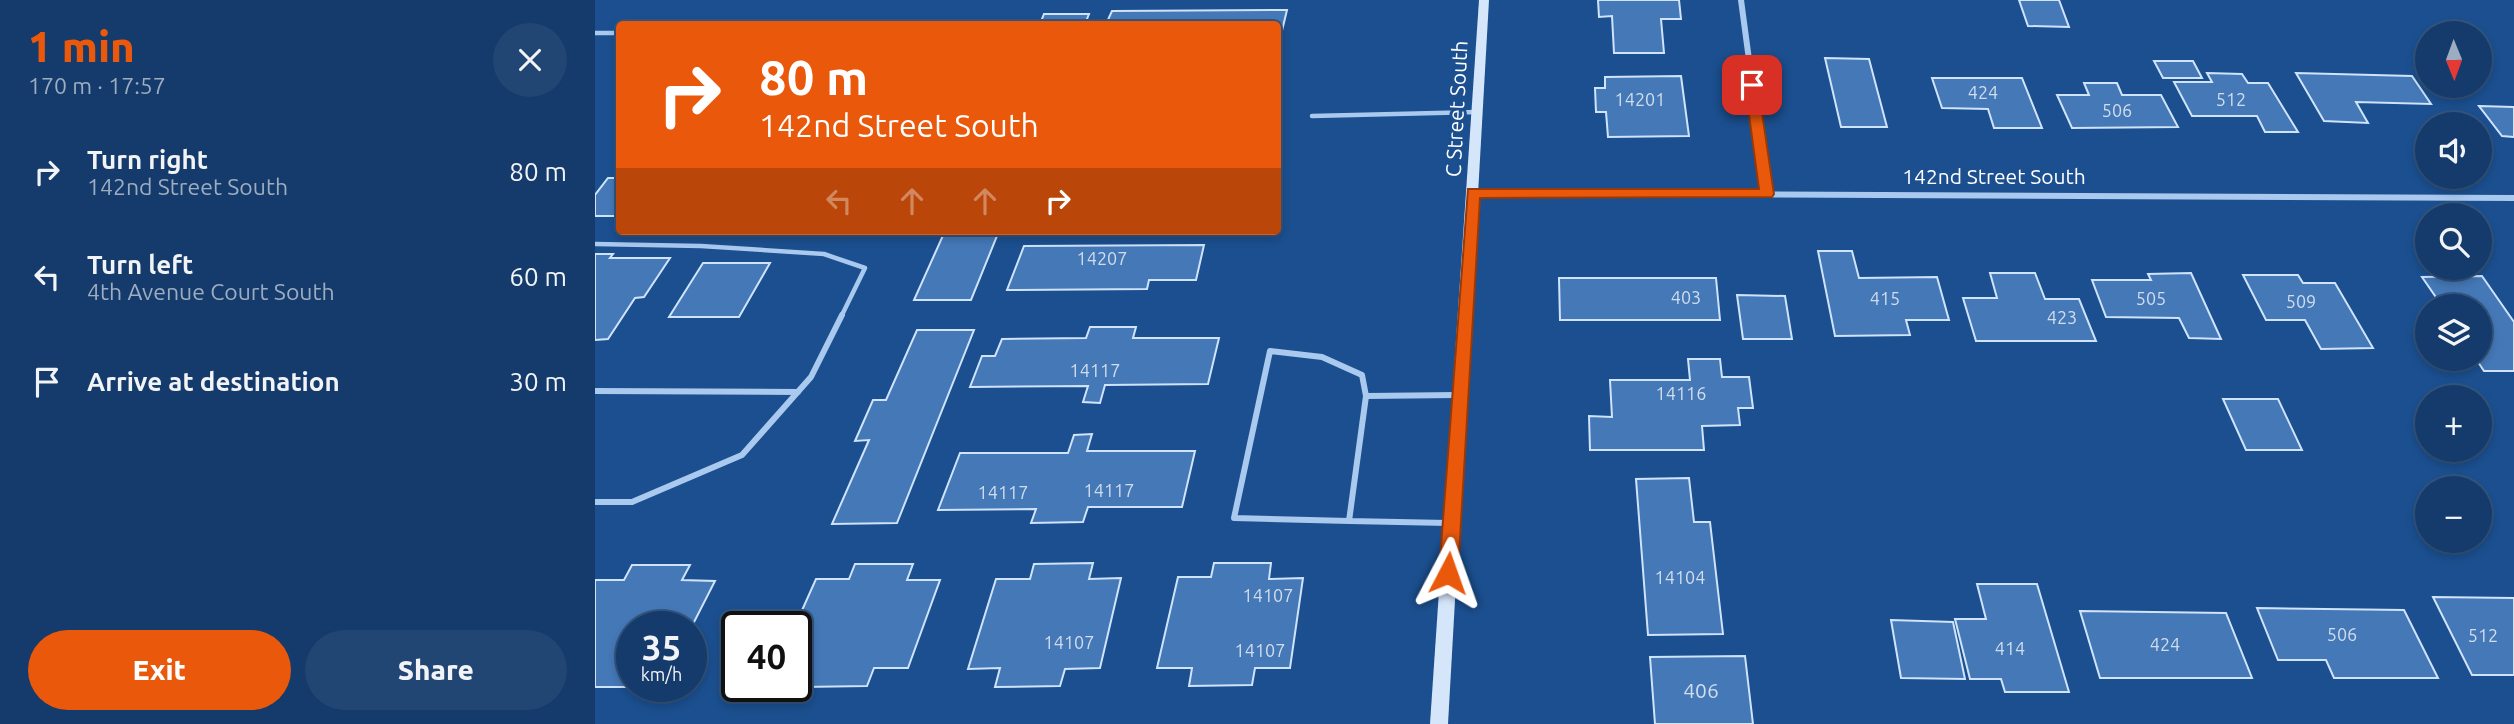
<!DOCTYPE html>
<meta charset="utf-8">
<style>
body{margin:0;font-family:Ubuntu,sans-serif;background:#214673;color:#f1f3f6;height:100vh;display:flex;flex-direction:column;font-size:26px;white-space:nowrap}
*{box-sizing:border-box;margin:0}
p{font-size:23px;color:#9dadc1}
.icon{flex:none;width:38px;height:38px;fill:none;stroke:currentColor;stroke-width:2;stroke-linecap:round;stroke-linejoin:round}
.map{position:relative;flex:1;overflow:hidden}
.panel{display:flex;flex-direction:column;background:#143b6b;width:595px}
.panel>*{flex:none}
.banner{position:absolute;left:21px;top:21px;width:665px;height:214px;border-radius:7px;box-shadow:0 4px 10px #0003,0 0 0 2px #33557e;background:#ea580c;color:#fff;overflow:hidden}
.needle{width:46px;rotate:179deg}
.controls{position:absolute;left:1820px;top:21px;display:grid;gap:14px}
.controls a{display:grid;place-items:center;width:77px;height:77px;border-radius:50%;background:#143b6b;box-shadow:0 4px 10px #0003,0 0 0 2px #33557e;font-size:35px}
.speed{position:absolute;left:21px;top:611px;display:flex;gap:14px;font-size:35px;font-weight:700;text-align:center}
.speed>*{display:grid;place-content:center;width:91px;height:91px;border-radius:50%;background:#143b6b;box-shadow:0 4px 10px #0003,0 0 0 2px #33557e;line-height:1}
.speed small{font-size:18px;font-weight:400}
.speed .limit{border:4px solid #111;border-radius:10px;background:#fff;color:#111}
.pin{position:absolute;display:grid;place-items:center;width:60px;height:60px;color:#fff;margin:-30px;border-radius:14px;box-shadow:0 4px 10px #0006}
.me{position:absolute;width:77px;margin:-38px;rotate:4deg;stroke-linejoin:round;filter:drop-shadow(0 0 5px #0008)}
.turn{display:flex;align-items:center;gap:24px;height:147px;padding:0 28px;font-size:32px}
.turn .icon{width:91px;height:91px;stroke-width:2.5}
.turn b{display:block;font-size:49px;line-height:60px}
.lanes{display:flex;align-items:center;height:66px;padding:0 28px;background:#0003;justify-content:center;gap:35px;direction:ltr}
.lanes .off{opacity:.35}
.round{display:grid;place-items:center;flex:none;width:74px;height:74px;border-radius:37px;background:#214673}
.overview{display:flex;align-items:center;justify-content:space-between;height:119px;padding:0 28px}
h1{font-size:42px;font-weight:800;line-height:52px;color:#ea580c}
.primary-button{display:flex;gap:14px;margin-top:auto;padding:14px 28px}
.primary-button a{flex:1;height:80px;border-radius:42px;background:#ea580c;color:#fff;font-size:28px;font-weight:800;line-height:80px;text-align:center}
.primary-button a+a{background:#214673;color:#f1f3f6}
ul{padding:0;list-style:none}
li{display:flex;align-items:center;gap:21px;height:105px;padding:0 28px}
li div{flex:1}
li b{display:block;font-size:26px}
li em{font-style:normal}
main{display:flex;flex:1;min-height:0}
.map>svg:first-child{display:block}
</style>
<main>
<section class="panel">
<div class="overview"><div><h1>1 min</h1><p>170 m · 17:57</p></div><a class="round"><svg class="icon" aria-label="close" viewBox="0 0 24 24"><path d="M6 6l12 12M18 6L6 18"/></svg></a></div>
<ul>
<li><svg class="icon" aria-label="right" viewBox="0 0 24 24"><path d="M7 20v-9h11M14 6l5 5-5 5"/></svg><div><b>Turn right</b><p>142nd Street South</p></div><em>80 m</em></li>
<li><svg class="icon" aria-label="left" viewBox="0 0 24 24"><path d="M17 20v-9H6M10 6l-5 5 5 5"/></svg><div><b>Turn left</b><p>4th Avenue Court South</p></div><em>60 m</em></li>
<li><svg class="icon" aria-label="arrive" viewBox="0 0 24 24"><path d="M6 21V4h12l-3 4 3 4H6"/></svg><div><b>Arrive at destination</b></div><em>30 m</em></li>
</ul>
<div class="primary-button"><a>Exit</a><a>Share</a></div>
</section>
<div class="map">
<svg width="1919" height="724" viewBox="0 0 1919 724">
<rect width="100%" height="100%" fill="#1b4f8f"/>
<!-- building -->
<path fill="#4478b7" stroke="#cfe3fa" stroke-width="2" d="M 1003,0 L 1084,0 L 1086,19 L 1066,19 L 1069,53 L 1019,53 L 1017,16 L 1004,17 Z
M 1424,0 L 1464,0 L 1474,27 L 1433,26 Z
M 692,10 L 685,39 L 682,39 L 682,24 L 511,24 L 517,11 Z
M 449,14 L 494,14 L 490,24 L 445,24 Z
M 1230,58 L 1274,59 L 1292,127 L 1246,127 Z
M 1559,61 L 1598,61 L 1607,78 L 1568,78 Z
M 1612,73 L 1647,74 L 1653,83 L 1673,83 L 1703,132 L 1670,132 L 1662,116 L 1597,116 L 1579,82 L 1617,82 Z
M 1701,73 L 1817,76 L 1836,104 L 1761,102 L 1773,123 L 1729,121 Z
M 1086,76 L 1094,136 L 1013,137 L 1011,112 L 1001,112 L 1000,88 L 1010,88 L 1010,77 Z
M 1337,78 L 1427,78 L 1447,128 L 1399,128 L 1393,109 L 1347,108 Z
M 1489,83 L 1522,83 L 1527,95 L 1566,95 L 1583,127 L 1477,128 L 1462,95 L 1494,95 Z
M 1884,106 L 1919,107 L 1919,137 L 1907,136 Z
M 13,178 L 24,178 L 24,216 L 0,216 L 0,195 Z
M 350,231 L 404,231 L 376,300 L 319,300 Z
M 609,245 L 601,280 L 554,280 L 552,289 L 412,290 L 429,246 Z
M 1223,251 L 1257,251 L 1264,278 L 1342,277 L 1354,320 L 1311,320 L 1315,335 L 1240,336 Z
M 0,254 L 18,254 L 15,258 L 75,258 L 49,297 L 40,298 L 13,339 L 0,340 Z
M 108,263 L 175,263 L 144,317 L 74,317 Z
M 1395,273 L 1440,273 L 1450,299 L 1484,299 L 1501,341 L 1381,341 L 1368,298 L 1402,298 Z
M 1596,273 L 1626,339 L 1594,338 L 1584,318 L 1511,317 L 1497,280 L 1556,280 L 1553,274 Z
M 1648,275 L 1703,275 L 1708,283 L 1740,283 L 1778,348 L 1726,349 L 1710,320 L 1671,320 Z
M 1887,276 L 1919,322 L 1919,371 L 1889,371 L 1881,359 L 1885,359 L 1885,306 L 1847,306 L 1827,277 Z
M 964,278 L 1121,278 L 1125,320 L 965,320 Z
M 1142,295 L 1190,296 L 1197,339 L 1148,339 Z
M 495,327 L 541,327 L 538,338 L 624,338 L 613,384 L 510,385 L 505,403 L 488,402 L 493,386 L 375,387 L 387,356 L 400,356 L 407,339 L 491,338 Z
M 322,330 L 379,330 L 302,523 L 237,524 L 274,440 L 260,441 L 278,400 L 291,400 Z
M 1093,359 L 1125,359 L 1127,377 L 1154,377 L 1158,408 L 1143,408 L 1145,425 L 1107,426 L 1109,450 L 995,450 L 994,416 L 1017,417 L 1015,380 L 1095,380 Z
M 1628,399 L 1683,399 L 1707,450 L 1651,450 Z
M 497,434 L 492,451 L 600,451 L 587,507 L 493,507 L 488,522 L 436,523 L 441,509 L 343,510 L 365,453 L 473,453 L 479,435 Z
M 1094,478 L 1099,522 L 1115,522 L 1128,634 L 1053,635 L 1041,479 Z
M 498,563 L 494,579 L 526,578 L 505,668 L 470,669 L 465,686 L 400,687 L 405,668 L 373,669 L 401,579 L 435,579 L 439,564 Z
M 619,563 L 676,563 L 674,579 L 708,578 L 695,668 L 660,668 L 657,685 L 594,686 L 597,668 L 562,668 L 583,577 L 616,577 Z
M 260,564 L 318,564 L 312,580 L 345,580 L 313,668 L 279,668 L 272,686 L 207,687 L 214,669 L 201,669 L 200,626 L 221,579 L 254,579 Z
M 37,565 L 95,565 L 87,580 L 120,581 L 96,628 L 37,626 L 37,678 L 32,687 L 0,687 L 0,580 L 29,580 Z
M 1382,584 L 1442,584 L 1474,692 L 1410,692 L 1406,679 L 1375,679 L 1360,619 L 1391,619 Z
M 1838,597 L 1919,598 L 1919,675 L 1877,675 Z
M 1662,608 L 1809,610 L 1843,678 L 1739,678 L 1731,660 L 1683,660 Z
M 1485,611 L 1631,613 L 1657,678 L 1505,678 Z
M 1296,620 L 1358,622 L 1370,679 L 1306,678 Z
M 1150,656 L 1158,724 L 1060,724 L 1055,657 Z"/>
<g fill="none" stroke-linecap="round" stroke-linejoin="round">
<!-- lane-far1 -->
<path stroke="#a9c9ee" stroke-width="4.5" d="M 0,33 L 24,33
M 717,116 L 883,112
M 0,244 L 106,246 L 229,254 L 270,268 L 246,317"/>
<!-- lane -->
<path stroke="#a9c9ee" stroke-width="6" d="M 675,351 L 727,357 L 767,375 L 771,396 L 754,521 L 639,518 Z
M 0,391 L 203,392
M 771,396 L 862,395
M 0,502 L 37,502 L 147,455 L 216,377 L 247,315
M 754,521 L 853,523"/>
<!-- street -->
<path stroke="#a9c9ee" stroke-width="6" d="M 1146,0 L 1172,194
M 878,193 L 1919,198"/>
<!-- secondary -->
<path fill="#d6e6fa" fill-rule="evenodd" d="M 884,0 L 894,0 L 853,724 L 835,724 Z"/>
</g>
<!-- route -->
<path fill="#ea580c" stroke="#983908" stroke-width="2" d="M 1157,81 L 1163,85 L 1179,194 L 1177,197 L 885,198 L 863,573 L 860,579 L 853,581 L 847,579 L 844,573 L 873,189 L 1164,189 L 1150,85 Z"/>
<g text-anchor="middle" stroke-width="6" stroke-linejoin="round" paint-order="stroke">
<!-- number labels -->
<g font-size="18" fill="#d0dded">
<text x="1388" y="99">424</text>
<text x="1045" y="106">14201</text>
<text x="1636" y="106">512</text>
<text x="1522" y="117">506</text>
<text x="507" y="265">14207</text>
<text x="1091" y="304">403</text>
<text x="1290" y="305">415</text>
<text x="1556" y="305">505</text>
<text x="1706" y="308">509</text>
<text x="1467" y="324">423</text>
<text x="500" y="377">14117</text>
<text x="1086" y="400">14116</text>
<text x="514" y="497">14117</text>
<text x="408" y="499">14117</text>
<text x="1085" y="584">14104</text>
<text x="673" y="602">14107</text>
<text x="1747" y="641">506</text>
<text x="1888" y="642">512</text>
<text x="474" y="649">14107</text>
<text x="1570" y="651">424</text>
<text x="1415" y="655">414</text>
<text x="665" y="657">14107</text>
</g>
<!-- street labels -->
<g font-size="21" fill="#fff" stroke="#1b4f8f">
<text transform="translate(862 109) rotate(-87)" y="7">C Street South</text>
<text x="1399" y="184">142nd Street South</text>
</g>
<!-- near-number labels -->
<g font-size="21" fill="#d0dded">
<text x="1106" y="698">406</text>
</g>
</g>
</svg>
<div class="controls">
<a><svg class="needle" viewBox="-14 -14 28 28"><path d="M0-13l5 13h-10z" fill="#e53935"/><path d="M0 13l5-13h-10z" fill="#9dadc1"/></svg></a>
<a><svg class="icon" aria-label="sound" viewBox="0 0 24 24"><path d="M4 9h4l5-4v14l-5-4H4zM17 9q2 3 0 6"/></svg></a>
<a><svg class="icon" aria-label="search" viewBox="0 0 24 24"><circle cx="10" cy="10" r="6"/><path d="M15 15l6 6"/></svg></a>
<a><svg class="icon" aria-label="layers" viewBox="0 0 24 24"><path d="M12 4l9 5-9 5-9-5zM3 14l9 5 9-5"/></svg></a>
<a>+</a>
<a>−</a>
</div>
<div class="speed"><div>35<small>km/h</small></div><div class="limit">40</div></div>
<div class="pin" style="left:1157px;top:85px;background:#d93025"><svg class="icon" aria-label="arrive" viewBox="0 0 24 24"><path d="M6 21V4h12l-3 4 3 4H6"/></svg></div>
<svg class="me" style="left:853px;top:573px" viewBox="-20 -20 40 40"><path d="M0-17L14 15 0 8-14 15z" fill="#ea580c" stroke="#fff" stroke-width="4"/></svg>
<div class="banner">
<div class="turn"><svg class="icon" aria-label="right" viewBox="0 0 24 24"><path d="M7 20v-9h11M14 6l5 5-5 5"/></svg><div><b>80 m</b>142nd Street South</div></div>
<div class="lanes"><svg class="icon off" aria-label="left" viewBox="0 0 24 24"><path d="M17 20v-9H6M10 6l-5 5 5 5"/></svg><svg class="icon off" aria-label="ahead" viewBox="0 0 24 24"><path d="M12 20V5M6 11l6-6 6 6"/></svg><svg class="icon off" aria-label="ahead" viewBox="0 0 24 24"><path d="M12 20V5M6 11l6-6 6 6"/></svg><svg class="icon" aria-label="right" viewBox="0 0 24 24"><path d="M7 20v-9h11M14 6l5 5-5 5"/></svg></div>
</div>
</div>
</main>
